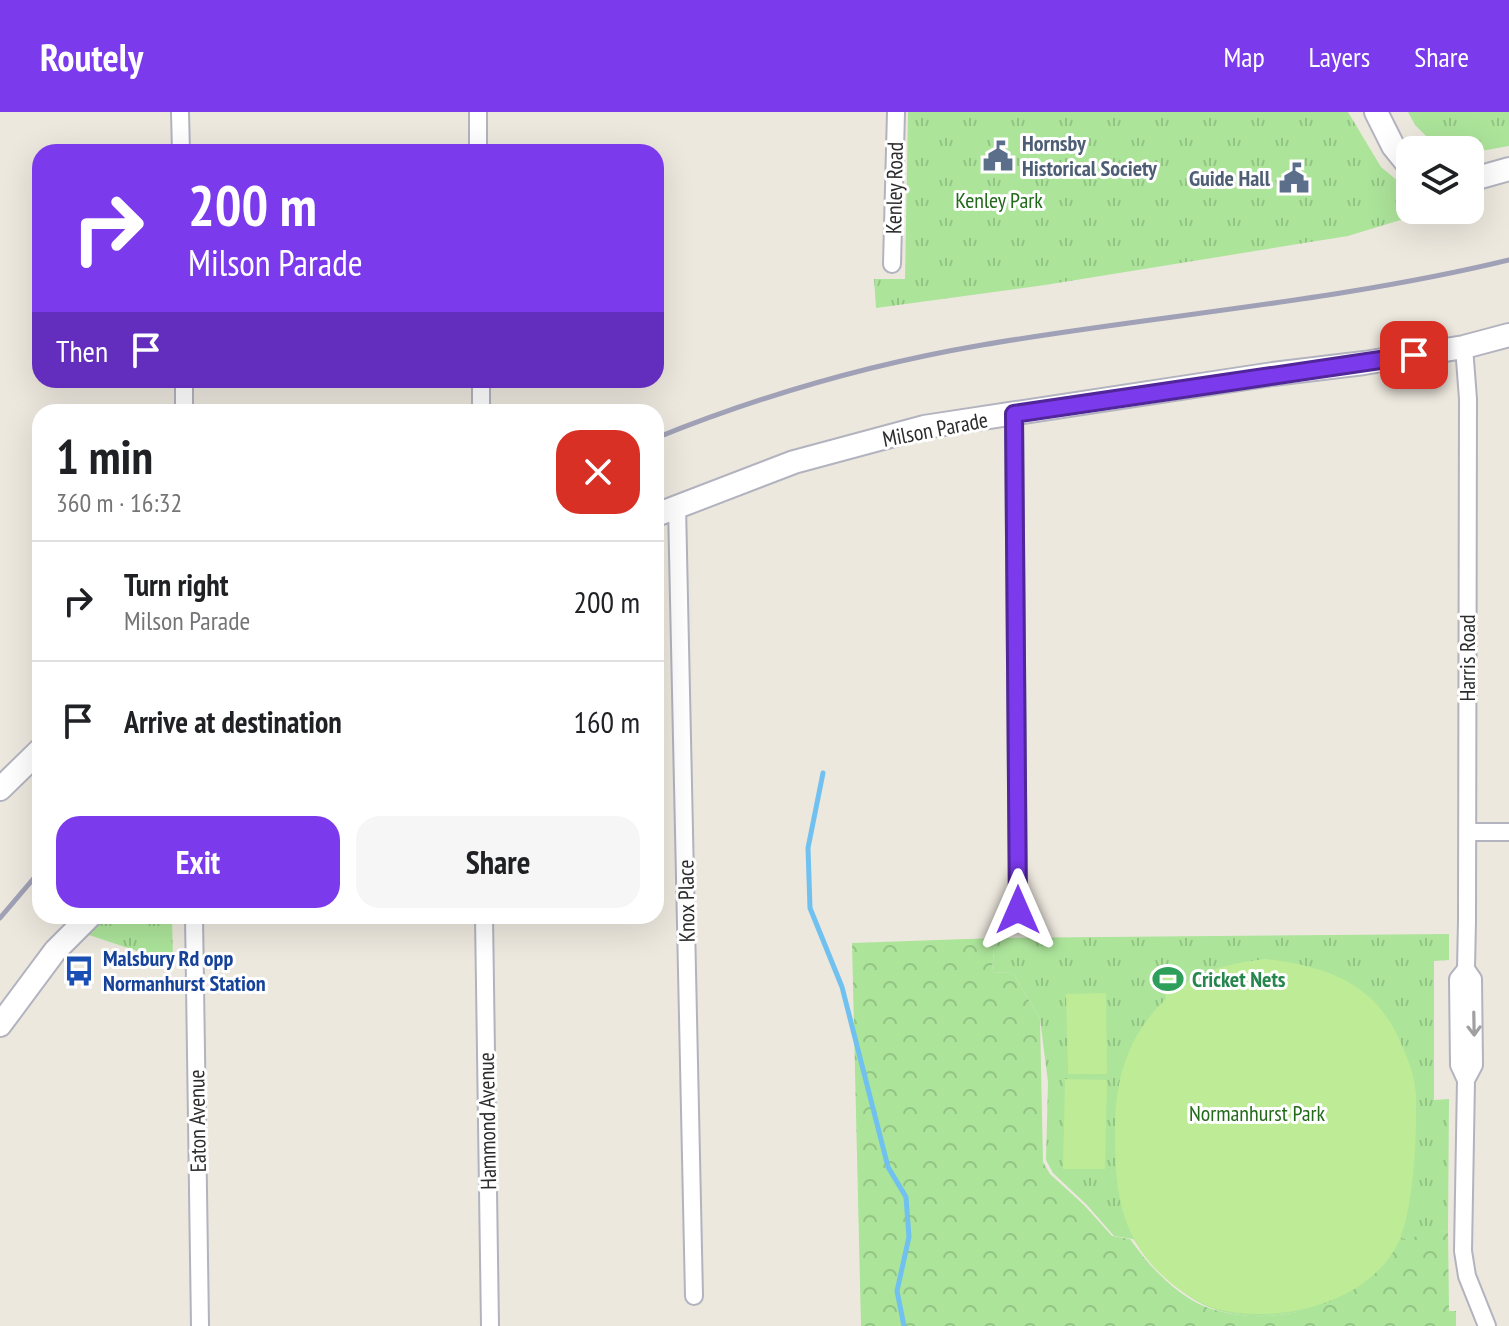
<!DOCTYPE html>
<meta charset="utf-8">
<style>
body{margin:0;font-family:"PT Sans Narrow",sans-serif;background:#f6f6f6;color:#202124;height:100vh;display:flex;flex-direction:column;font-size:30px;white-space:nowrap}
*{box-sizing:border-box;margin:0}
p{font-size:26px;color:#757577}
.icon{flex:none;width:44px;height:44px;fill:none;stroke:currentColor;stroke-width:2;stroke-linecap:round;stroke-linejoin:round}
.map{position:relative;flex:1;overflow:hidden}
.sheet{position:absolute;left:32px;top:292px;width:632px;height:520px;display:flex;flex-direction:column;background:#fff;border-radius:24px;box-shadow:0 8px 32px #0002}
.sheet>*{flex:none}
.hud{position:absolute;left:32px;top:32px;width:632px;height:244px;border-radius:24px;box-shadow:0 8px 32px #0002;background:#7c3aed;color:#fff;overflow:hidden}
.controls{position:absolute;left:1396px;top:24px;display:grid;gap:16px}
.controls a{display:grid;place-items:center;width:88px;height:88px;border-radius:16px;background:#fff;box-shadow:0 8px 32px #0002;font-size:40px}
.pin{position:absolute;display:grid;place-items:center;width:68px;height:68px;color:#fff;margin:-34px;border-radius:16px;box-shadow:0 4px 12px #0006}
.me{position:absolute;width:88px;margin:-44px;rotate:0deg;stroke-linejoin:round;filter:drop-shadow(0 0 6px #0008)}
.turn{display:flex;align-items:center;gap:28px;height:168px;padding:0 24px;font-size:36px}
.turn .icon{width:104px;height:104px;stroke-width:2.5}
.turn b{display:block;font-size:56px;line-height:68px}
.then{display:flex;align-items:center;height:76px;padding:0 24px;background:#0003;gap:16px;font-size:30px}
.round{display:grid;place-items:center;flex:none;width:84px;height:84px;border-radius:24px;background:#f6f6f6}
.overview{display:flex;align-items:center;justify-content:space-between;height:136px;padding:0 24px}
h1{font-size:48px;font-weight:800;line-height:60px}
.cta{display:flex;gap:16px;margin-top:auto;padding:16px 24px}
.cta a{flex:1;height:92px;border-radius:24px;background:#7c3aed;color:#fff;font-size:32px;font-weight:800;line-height:92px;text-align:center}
.cta a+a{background:#f6f6f6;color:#202124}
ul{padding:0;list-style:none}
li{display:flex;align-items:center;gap:24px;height:120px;padding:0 24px;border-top:2px solid #e0e0e0}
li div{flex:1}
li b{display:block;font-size:30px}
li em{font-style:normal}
header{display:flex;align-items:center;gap:48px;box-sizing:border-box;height:112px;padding:0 40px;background:#7c3aed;color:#fff}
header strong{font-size:38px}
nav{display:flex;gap:44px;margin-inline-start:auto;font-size:28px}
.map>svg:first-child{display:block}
</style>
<header>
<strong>Routely</strong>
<nav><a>Map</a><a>Layers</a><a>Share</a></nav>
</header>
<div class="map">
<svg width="1509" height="1214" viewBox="0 0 1509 1214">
<defs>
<pattern id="forest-crowns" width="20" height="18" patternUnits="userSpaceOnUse" patternTransform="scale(2)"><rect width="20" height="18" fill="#ace49a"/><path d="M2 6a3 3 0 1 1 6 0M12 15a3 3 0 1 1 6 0" fill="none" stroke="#94c485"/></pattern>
<pattern id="park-tufts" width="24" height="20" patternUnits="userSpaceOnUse" patternTransform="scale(2)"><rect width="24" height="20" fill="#ace49a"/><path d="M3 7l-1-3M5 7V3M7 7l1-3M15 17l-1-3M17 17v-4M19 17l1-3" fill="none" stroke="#94c485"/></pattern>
</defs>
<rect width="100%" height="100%" fill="#ede8de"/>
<!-- forest -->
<path fill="url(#forest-crowns)" d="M 995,826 L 992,860 L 1013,861 L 1040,907 L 1043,1050 L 1050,1062 L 1084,1093 L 1112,1124 L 1130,1127 C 1146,1150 1166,1172 1190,1187 C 1226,1210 1295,1210 1331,1186 C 1350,1174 1382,1133 1400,1127 C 1415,1122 1433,1121 1448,1118 L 1449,1199 L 1456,1199 L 1456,1214 L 861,1214 L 852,831 Z"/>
<!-- park -->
<path fill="url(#park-tufts)" d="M 908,0 L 1348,0 L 1381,55 L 1410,79 L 1410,98 L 1417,98 L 1417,103 L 1348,124 L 1045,173 L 876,196 L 874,167 L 905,167 Z
M 1408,0 L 1509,0 L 1509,34 L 1470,41 L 1470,38 L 1440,38 L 1415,13 Z
M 105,804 L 172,804 L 173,851 L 86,822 Z
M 1449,822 L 1449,848 L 1434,849 L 1434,988 L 1449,987 L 1448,1118 L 1399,1128 C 1389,1144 1379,1158 1364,1170 C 1324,1201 1259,1214 1211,1196 C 1179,1183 1154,1155 1133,1127 L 1114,1124 L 1087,1093 L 1053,1061 L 1046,1048 L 1048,970 L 1040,907 L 1013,861 L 992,860 L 995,826 Z"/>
<!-- pitch -->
<path fill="#beeb96" d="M 1266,847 C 1330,855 1378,872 1403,936 C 1410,952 1415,967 1416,984 C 1417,1022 1414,1095 1399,1129 C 1370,1192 1276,1214 1213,1196 C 1183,1185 1147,1155 1133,1125 C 1116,1092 1115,1054 1115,1018 C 1115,966 1128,923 1166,887 L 1162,855 L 1171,854 L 1175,879 C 1198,858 1236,850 1266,847 Z
M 1106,881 L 1107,962 L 1068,962 L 1066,882 Z
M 1065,967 L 1107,968 L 1105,1057 L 1063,1057 Z"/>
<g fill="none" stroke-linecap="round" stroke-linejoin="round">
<!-- stream -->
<path stroke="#70c1f0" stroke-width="5" d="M 823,661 L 808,736 L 810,796 L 842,875 L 888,1055 L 906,1085 L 909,1125 L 897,1179 L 904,1214"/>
<!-- street casing -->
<g stroke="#b2b3bf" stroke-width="20">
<path id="street" d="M 180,0 L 181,40
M 478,0 L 478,40
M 892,152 L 896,0
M 1464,235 L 1468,287 L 1467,808 L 1466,857 L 1458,867 L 1459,953 L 1466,968 L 1463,1139 L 1467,1164 L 1487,1214
M 184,268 L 184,300
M 481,268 L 481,300
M 1014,302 L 1018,798
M 677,394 L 694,1184
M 1467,720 L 1509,720
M 194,804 L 200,1214
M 484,804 L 490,1214
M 1466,968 L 1474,953 L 1473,867 L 1466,857"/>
</g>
<!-- secondary casing -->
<g stroke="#b2b3bf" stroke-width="26">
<path id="secondary" d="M 1376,0 L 1393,34 L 1410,55
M 1470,68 L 1509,57
M 656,403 L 794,350 L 924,315 L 1273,262 L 1364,251 L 1464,235 L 1509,223
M 0,677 L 40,638
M 0,913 L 55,839 L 90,804"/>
</g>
<!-- street -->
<use href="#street" stroke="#fff" stroke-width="16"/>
<!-- secondary -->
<use href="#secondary" stroke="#fff" stroke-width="22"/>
<!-- rail -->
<path stroke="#a0a1b6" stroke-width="5" d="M 656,326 C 760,284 871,252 982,233 C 1158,203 1336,190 1509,148
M 0,806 L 40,759"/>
</g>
<!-- one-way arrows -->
<defs><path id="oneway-shaft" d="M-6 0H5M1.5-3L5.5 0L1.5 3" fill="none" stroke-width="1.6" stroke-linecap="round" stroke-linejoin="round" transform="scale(2)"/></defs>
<use stroke="#a0a0a0" href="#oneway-shaft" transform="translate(1474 912) rotate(89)"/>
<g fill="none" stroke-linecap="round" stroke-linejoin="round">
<!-- route casing -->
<g stroke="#51269a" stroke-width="20">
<path id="route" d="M 1018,798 L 1014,302 L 1414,243"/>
</g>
<!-- route -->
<use href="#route" stroke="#7c3aed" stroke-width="14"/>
</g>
<!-- icons -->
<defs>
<g id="civic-bare" transform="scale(2.4)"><path d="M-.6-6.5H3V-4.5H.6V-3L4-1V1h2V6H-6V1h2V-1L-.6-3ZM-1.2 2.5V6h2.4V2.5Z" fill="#5c6f8a" stroke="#fff" stroke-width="2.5" paint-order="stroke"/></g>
<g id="bus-bare" transform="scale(2.4)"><path d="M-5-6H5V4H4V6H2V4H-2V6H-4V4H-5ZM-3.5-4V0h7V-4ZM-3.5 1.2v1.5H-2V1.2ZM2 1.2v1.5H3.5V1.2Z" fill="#1a4fb4" stroke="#fff" stroke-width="2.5" paint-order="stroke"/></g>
<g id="stadium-bare" transform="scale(2.4)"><path d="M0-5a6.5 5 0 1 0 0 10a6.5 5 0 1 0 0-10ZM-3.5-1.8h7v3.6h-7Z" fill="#2e9e5b" stroke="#fff" stroke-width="2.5" paint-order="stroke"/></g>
</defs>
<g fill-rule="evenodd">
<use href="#civic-bare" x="998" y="44"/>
<use href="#civic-bare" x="1294" y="66"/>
<use href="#bus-bare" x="79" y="859"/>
<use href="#stadium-bare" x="1168" y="867"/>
</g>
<g text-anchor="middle" stroke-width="6" stroke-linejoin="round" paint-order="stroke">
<!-- service labels -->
<g font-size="22" font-weight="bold" fill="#4e5e75" stroke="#fff" text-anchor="start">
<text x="1022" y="39">Hornsby<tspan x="1022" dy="25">Historical Society</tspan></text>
<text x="1270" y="74" text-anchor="end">Guide Hall</text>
</g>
<!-- street labels -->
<g font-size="22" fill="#2c2c2c" stroke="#fff">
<text transform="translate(894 76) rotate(-89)" y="8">Kenley Road</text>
<text transform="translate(935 317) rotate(-11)" y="8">Milson Parade</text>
<text transform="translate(1467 546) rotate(-90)" y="8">Harris Road</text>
<text transform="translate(686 789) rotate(-91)" y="8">Knox Place</text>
<text transform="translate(197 1009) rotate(-91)" y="8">Eaton Avenue</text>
<text transform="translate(487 1009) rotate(-91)" y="8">Hammond Avenue</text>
</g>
<!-- park labels -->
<g font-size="22" fill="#226a1a" stroke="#fff">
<text x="999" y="96">Kenley Park</text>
<text x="1257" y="1009">Normanhurst Park</text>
</g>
<!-- transit labels -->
<g font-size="22" font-weight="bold" fill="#164399" stroke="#fff" text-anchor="start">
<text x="103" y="854">Malsbury Rd opp<tspan x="103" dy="25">Normanhurst Station</tspan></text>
</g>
<!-- leisure labels -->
<g font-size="22" font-weight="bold" fill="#27864d" stroke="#fff" text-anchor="start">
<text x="1192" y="875">Cricket Nets</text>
</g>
</g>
</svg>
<div class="controls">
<a><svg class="icon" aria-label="layers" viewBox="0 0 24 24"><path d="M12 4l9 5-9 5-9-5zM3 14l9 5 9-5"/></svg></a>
</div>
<div class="pin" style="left:1414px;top:243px;background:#d93025"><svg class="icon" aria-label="arrive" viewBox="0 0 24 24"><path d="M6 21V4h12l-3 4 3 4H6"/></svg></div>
<svg class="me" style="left:1018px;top:798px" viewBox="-20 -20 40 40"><path d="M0-17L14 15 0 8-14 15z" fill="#7c3aed" stroke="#fff" stroke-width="4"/></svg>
<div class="hud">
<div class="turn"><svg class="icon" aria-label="right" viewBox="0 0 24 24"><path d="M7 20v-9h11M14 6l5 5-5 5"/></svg><div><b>200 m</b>Milson Parade</div></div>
<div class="then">Then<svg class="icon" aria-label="arrive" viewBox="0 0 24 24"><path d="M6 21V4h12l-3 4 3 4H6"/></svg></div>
</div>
<section class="sheet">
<div class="overview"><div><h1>1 min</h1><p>360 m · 16:32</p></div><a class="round" style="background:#d93025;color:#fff"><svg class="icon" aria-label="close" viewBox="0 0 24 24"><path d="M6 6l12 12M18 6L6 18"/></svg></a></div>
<ul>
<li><svg class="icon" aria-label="right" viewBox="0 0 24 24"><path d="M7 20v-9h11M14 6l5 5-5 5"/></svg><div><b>Turn right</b><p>Milson Parade</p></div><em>200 m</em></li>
<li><svg class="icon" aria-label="arrive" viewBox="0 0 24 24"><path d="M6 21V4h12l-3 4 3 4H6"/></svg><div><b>Arrive at destination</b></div><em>160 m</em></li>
</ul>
<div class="cta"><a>Exit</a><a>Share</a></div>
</section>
</div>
